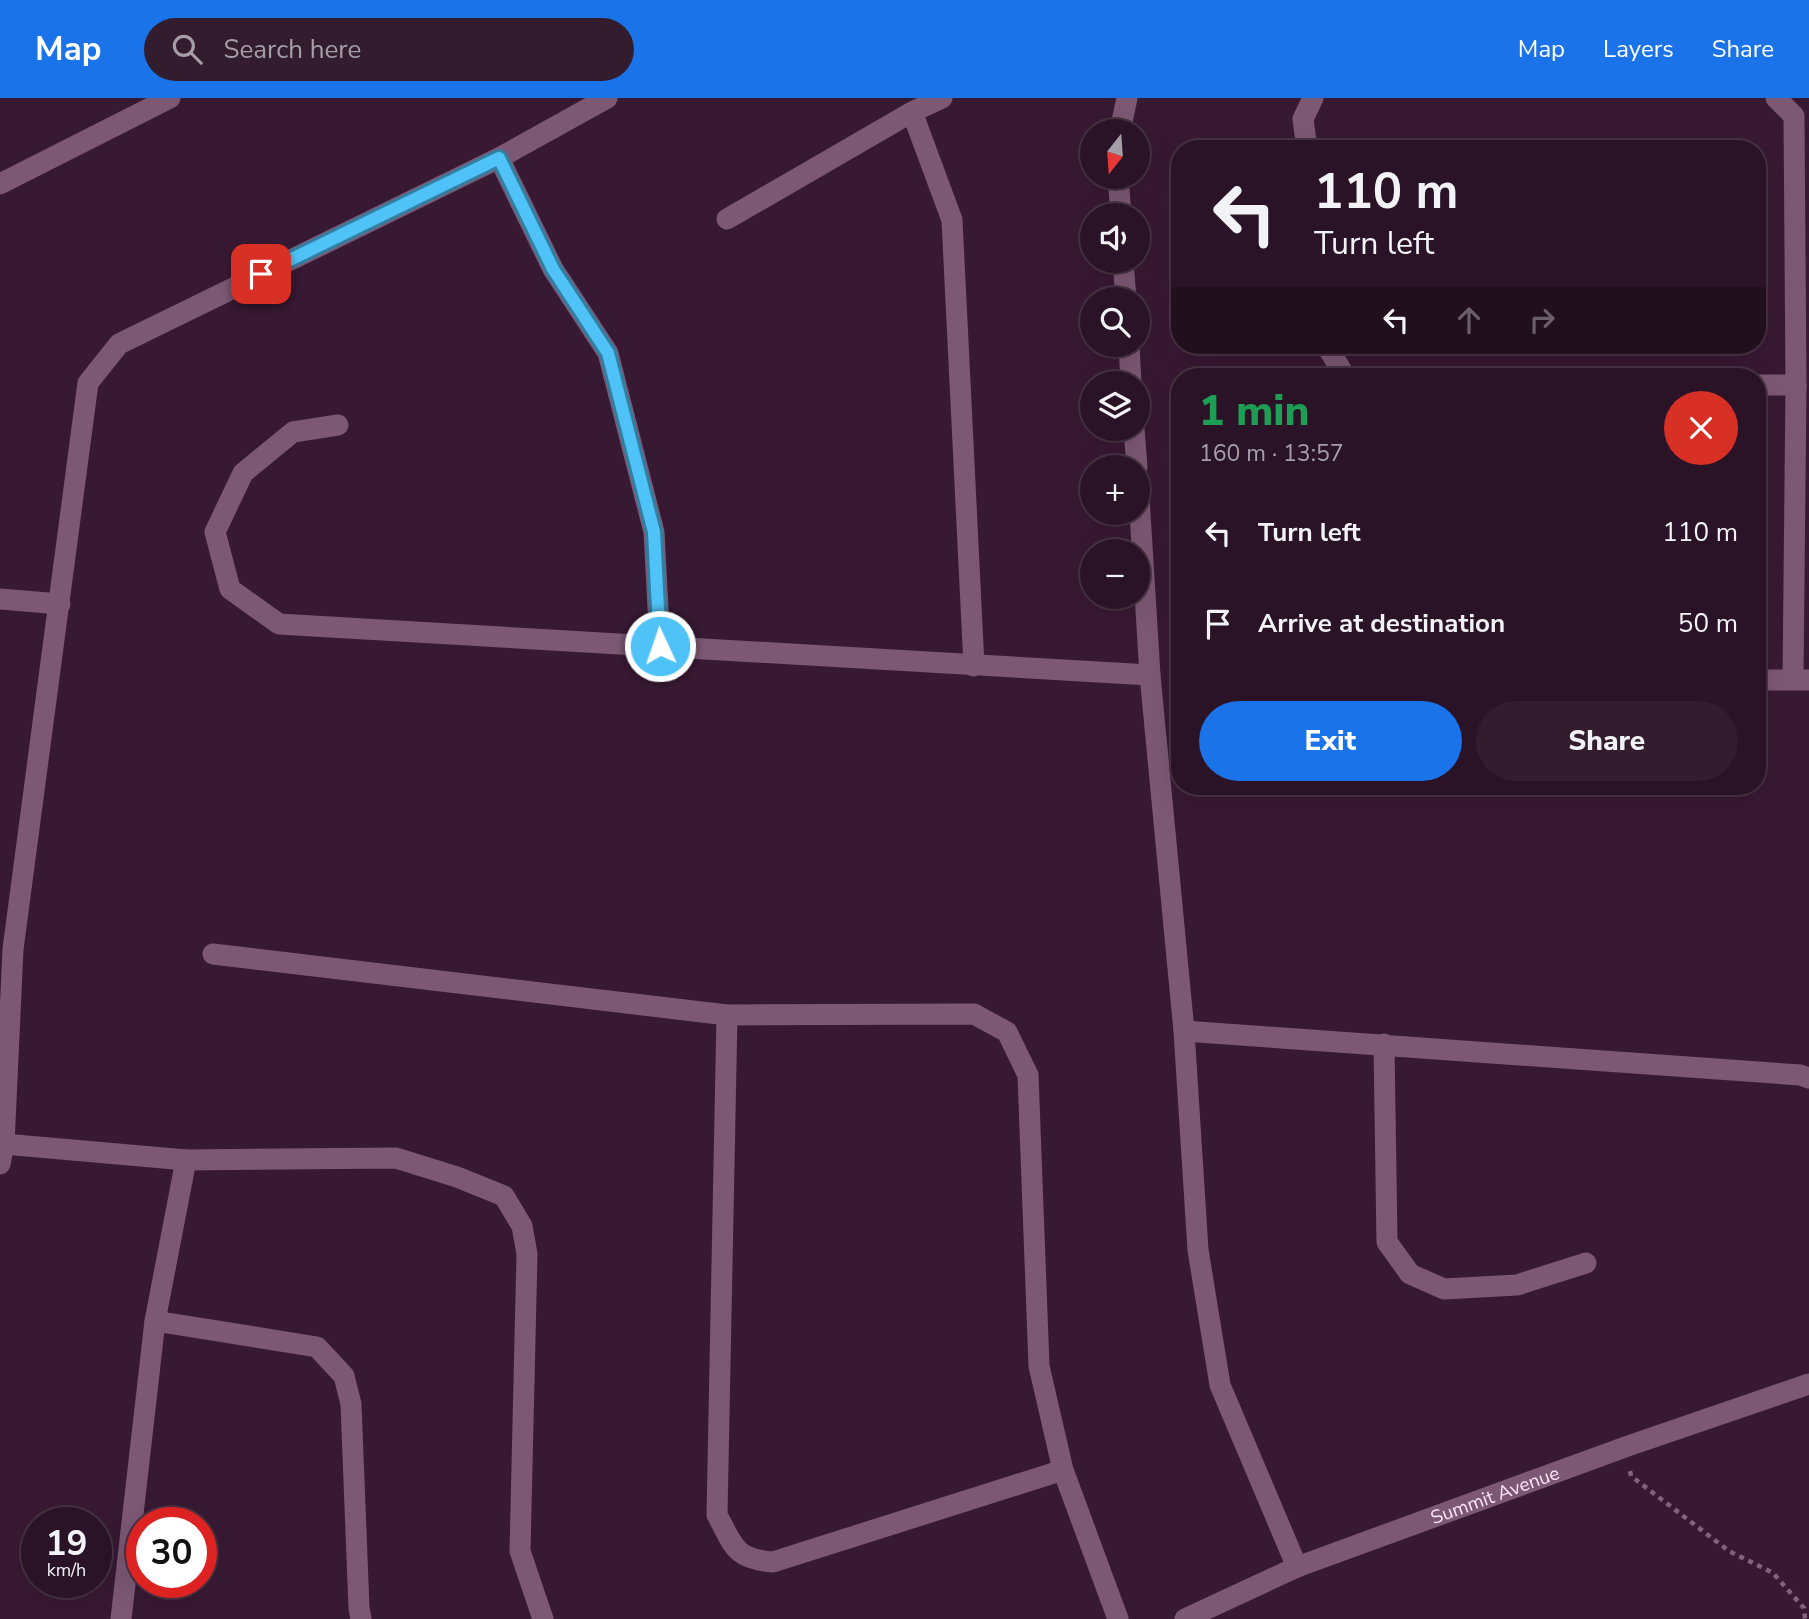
<!DOCTYPE html>
<meta charset="utf-8">
<style>
body{margin:0;font-family:"Nunito Sans",sans-serif;background:#321c2e;color:#f1f3f6;height:100vh;display:flex;flex-direction:column;font-size:26px;white-space:nowrap}
*{box-sizing:border-box;margin:0}
p{font-size:23px;color:#a59ea7}
.icon{flex:none;width:38px;height:38px;fill:none;stroke:currentColor;stroke-width:2;stroke-linecap:round;stroke-linejoin:round}
.map{position:relative;flex:1;overflow:hidden}
.panel{position:absolute;left:1171px;top:270px;width:595px;height:427px;display:flex;flex-direction:column;background:#2a1326;border-radius:28px;box-shadow:0 7px 28px #0002,0 0 0 2px #463243}
.panel>*{flex:none}
.top-card{position:absolute;left:1171px;top:42px;width:595px;height:214px;border-radius:28px;box-shadow:0 7px 28px #0002,0 0 0 2px #463243;background:#2a1326;color:#f1f3f6;overflow:hidden}
.needle{width:46px;rotate:197deg}
.controls{position:absolute;left:1080px;top:21px;display:grid;gap:14px}
.controls a{display:grid;place-items:center;width:70px;height:70px;border-radius:50%;background:#2a1326;box-shadow:0 7px 28px #0002,0 0 0 2px #463243;font-size:35px}
.speed{position:absolute;left:21px;top:1409px;display:flex;gap:14px;font-size:35px;font-weight:700;text-align:center}
.speed>*{display:grid;place-content:center;width:91px;height:91px;border-radius:50%;background:#2a1326;box-shadow:0 7px 28px #0002,0 0 0 2px #463243;line-height:1}
.speed small{font-size:18px;font-weight:400}
.speed .limit{border:10px solid #d22;background:#fff;color:#111}
.pin{position:absolute;display:grid;place-items:center;width:60px;height:60px;color:#fff;margin:-30px;border-radius:14px;box-shadow:0 4px 10px #0006}
.me{position:absolute;width:77px;margin:-38px;rotate:357deg;stroke-linejoin:round;filter:drop-shadow(0 0 5px #0008)}
.turn{display:flex;align-items:center;gap:24px;height:147px;padding:0 28px;font-size:32px}
.turn .icon{width:91px;height:91px;stroke-width:2.5}
.turn b{display:block;font-size:49px;line-height:60px}
.lanes{display:flex;align-items:center;height:66px;padding:0 28px;background:#0003;justify-content:center;gap:35px;direction:ltr}
.lanes .off{opacity:.35}
.round{display:grid;place-items:center;flex:none;width:74px;height:74px;border-radius:37px;background:#321c2e}
.headline{display:flex;align-items:center;justify-content:space-between;height:119px;padding:0 28px}
h1{font-size:42px;font-weight:800;line-height:52px;color:#1e9e55}
.primary-button{display:flex;gap:14px;margin-top:auto;padding:14px 28px}
.primary-button a{flex:1;height:80px;border-radius:42px;background:#1a73e8;color:#fff;font-size:28px;font-weight:800;line-height:80px;text-align:center}
.primary-button a+a{background:#321c2e;color:#f1f3f6}
ul{padding:0;list-style:none}
li{display:flex;align-items:center;gap:21px;height:91px;padding:0 28px}
li div{flex:1}
li b{display:block;font-size:26px}
li em{font-style:normal}
header{display:flex;align-items:center;gap:42px;box-sizing:border-box;height:98px;padding:0 35px;background:#1a73e8;color:#fff}
header strong{font-size:33px}
nav{display:flex;gap:38px;margin-inline-start:auto;font-size:24px}
.search{width:490px;height:63px;background:#321c2e;display:flex;align-items:center;gap:18px;box-sizing:border-box;padding:0 24px;border-radius:38px;color:#a59ea7;font-size:26px}
.map>svg:first-child{display:block}
</style>
<header>
<strong>Map</strong>
<div class="search"><svg class="icon" aria-label="search" viewBox="0 0 24 24"><circle cx="10" cy="10" r="6"/><path d="M15 15l6 6"/></svg>Search here</div>
<nav><a>Map</a><a>Layers</a><a>Share</a></nav>
</header>
<div class="map">
<svg width="1809" height="1521" viewBox="0 0 1809 1521">
<rect width="100%" height="100%" fill="#381933"/>
<g fill="none" stroke-linecap="round" stroke-linejoin="round">
<!-- path -->
<path stroke="#7f647a" stroke-width="4.5" stroke-dasharray="5 5" stroke-linecap="butt" d="M 1630,1373 L 1631,1378 L 1729,1453 L 1773,1475 L 1804,1510 L 1805,1521"/>
<!-- minor -->
<g stroke="#7c5874" stroke-width="21">
<path d="M 1776,0 L 1794,18 L 1796,287 L 1793,581"/>
<path d="M 912,14 L 952,122 L 974,568"/>
<path d="M 1120,33 L 1127,0"/>
<path d="M 1307,51 L 1303,21 L 1313,0"/>
<path d="M 499,60 L 553,171 L 608,255 L 654,434 L 660,548"/>
<path d="M 1118,79 L 1121,117"/>
<path d="M 0,86 L 170,0"/>
<path d="M 727,121 L 912,14 L 942,0"/>
<path d="M 1123,163 L 1126,201"/>
<path d="M 1129,247 L 1131,285"/>
<path d="M 1326,247 L 1345,278"/>
<path d="M 1757,287 L 1796,287"/>
<path d="M 338,327 L 293,334 L 243,375 L 215,434 L 230,491 L 279,526 L 1150,577"/>
<path d="M 1134,331 L 1137,369"/>
<path d="M 1138,383 L 1150,577 L 1184,933 L 1198,1152 L 1220,1287 L 1297,1469"/>
<path d="M 0,501 L 60,506"/>
<path d="M 1757,582 L 1809,582"/>
<path d="M 213,856 L 727,917 L 974,916 L 1007,934 L 1028,977 L 1039,1268 L 1063,1372 L 1118,1521"/>
<path d="M 727,917 L 717,1417 C 734,1448 734,1461 773,1464 L 1063,1372"/>
<path d="M 1184,933 L 1800,977 L 1809,980"/>
<path d="M 1384,946 L 1387,1144 L 1410,1176 L 1444,1191 L 1517,1187 L 1586,1165"/>
<path d="M 4,1046 L 186,1062 L 396,1060 L 457,1079 L 504,1098 L 522,1128 L 527,1156 L 520,1453 L 543,1521"/>
<path d="M 0,1066 L 4,1046 L 13,851 L 88,285 L 119,246 L 499,60 L 607,0"/>
<path d="M 155,1223 L 317,1249 L 344,1278 L 351,1306 L 359,1510 L 361,1521"/>
<path d="M 121,1521 L 155,1223 L 186,1062"/>
<path id="s1" d="M 1185,1521 L 1297,1469 L 1628,1348 L 1809,1286"/>
</g>
</g>
<g fill="none" stroke-linecap="round" stroke-linejoin="round">
<!-- route casing -->
<g stroke="#337fa1" stroke-width="18">
<path id="route" d="M 261,176 L 499,60 L 553,171 L 608,255 L 654,434 L 660,548"/>
</g>
<!-- route -->
<use href="#route" stroke="#4fc3f7" stroke-width="12"/>
</g>
<g text-anchor="middle" stroke-width="7" stroke-linejoin="round" paint-order="stroke">
<!-- street labels -->
<g font-size="19" fill="#fbe6f6" stroke="#170a15">
<text dy="7" stroke="none"><textPath href="#s1" startOffset="334">Summit Avenue</textPath></text>
</g>
</g>
</svg>
<div class="controls">
<a><svg class="needle" viewBox="-14 -14 28 28"><path d="M0-13l5 13h-10z" fill="#e53935"/><path d="M0 13l5-13h-10z" fill="#a59ea7"/></svg></a>
<a><svg class="icon" aria-label="sound" viewBox="0 0 24 24"><path d="M4 9h4l5-4v14l-5-4H4zM17 9q2 3 0 6"/></svg></a>
<a><svg class="icon" aria-label="search" viewBox="0 0 24 24"><circle cx="10" cy="10" r="6"/><path d="M15 15l6 6"/></svg></a>
<a><svg class="icon" aria-label="layers" viewBox="0 0 24 24"><path d="M12 4l9 5-9 5-9-5zM3 14l9 5 9-5"/></svg></a>
<a>+</a>
<a>−</a>
</div>
<div class="speed"><div>19<small>km/h</small></div><div class="limit">30</div></div>
<div class="pin" style="left:261px;top:176px;background:#d93025"><svg class="icon" aria-label="arrive" viewBox="0 0 24 24"><path d="M6 21V4h12l-3 4 3 4H6"/></svg></div>
<svg class="me" style="left:660px;top:548px" viewBox="-20 -20 40 40"><circle r="17" fill="#4fc3f7" stroke="#fff" stroke-width="3"/><path d="M0-11L8 9 0 5-8 9z" fill="#fff"/></svg>
<div class="top-card">
<div class="turn"><svg class="icon" aria-label="left" viewBox="0 0 24 24"><path d="M17 20v-9H6M10 6l-5 5 5 5"/></svg><div><b>110 m</b>Turn left</div></div>
<div class="lanes"><svg class="icon" aria-label="left" viewBox="0 0 24 24"><path d="M17 20v-9H6M10 6l-5 5 5 5"/></svg><svg class="icon off" aria-label="ahead" viewBox="0 0 24 24"><path d="M12 20V5M6 11l6-6 6 6"/></svg><svg class="icon off" aria-label="right" viewBox="0 0 24 24"><path d="M7 20v-9h11M14 6l5 5-5 5"/></svg></div>
</div>
<section class="panel">
<div class="headline"><div><h1>1 min</h1><p>160 m · 13:57</p></div><a class="round" style="background:#d93025;color:#fff"><svg class="icon" aria-label="close" viewBox="0 0 24 24"><path d="M6 6l12 12M18 6L6 18"/></svg></a></div>
<ul>
<li><svg class="icon" aria-label="left" viewBox="0 0 24 24"><path d="M17 20v-9H6M10 6l-5 5 5 5"/></svg><div><b>Turn left</b></div><em>110 m</em></li>
<li><svg class="icon" aria-label="arrive" viewBox="0 0 24 24"><path d="M6 21V4h12l-3 4 3 4H6"/></svg><div><b>Arrive at destination</b></div><em>50 m</em></li>
</ul>
<div class="primary-button"><a>Exit</a><a>Share</a></div>
</section>
</div>
